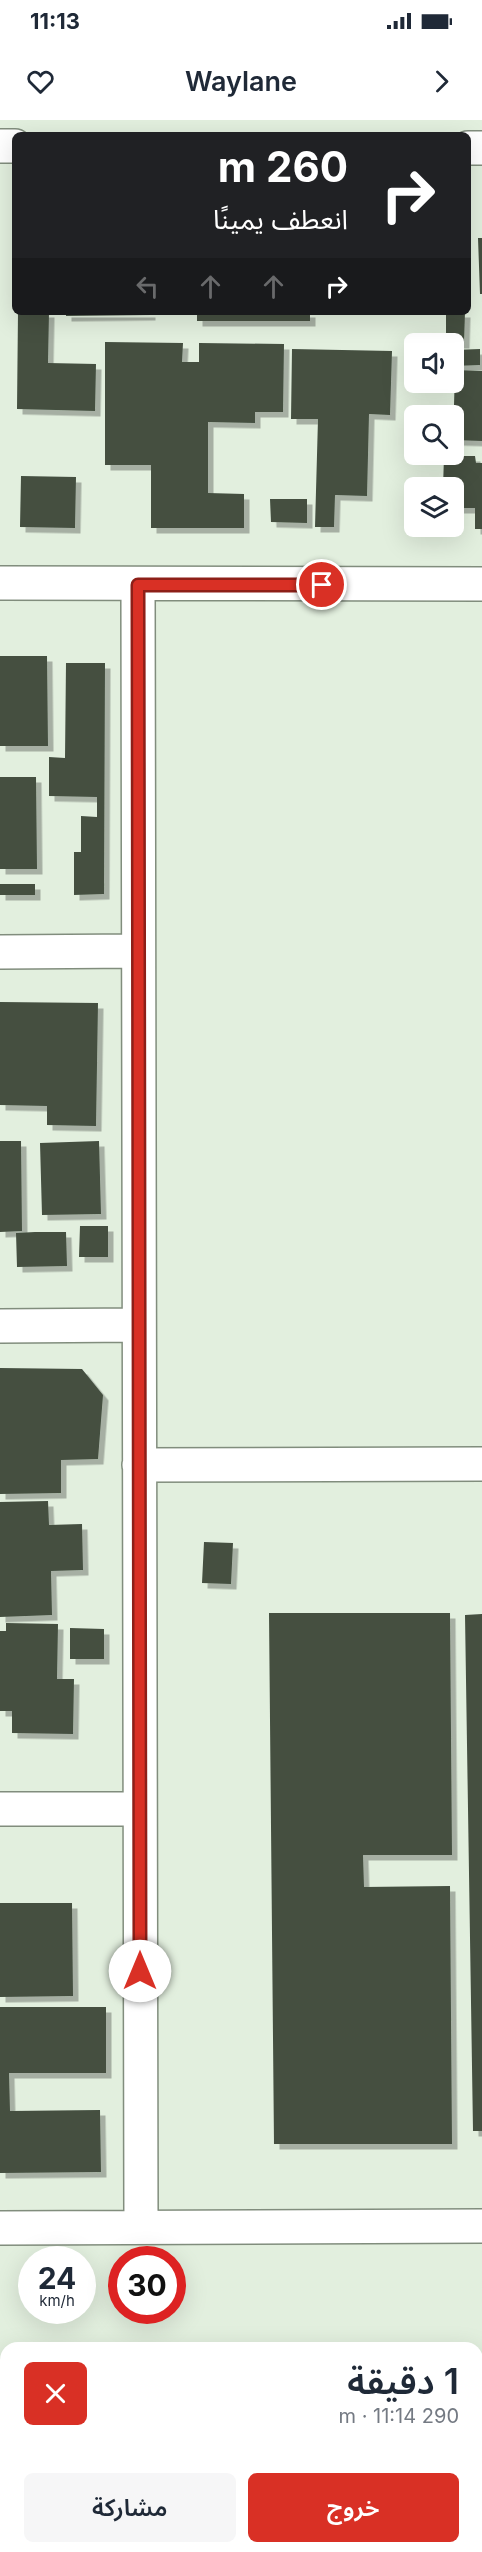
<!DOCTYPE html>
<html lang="ar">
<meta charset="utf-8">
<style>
body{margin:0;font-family:Inter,"Noto Sans Arabic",sans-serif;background:#f6f6f7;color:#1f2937;direction:rtl;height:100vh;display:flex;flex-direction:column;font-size:22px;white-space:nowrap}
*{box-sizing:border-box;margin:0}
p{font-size:20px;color:#747a83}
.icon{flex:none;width:33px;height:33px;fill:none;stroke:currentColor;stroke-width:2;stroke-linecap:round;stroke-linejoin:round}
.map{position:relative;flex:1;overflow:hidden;direction:ltr}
.side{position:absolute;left:0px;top:2222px;width:483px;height:212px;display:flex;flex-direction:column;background:#fff;border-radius:18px 18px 0 0;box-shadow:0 6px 24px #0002;direction:rtl}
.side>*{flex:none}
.hud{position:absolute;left:12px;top:12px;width:459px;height:183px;border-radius:9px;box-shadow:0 6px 24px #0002;direction:rtl;background:#202124;color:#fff;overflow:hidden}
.buttons{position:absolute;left:404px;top:213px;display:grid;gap:12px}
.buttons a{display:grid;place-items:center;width:60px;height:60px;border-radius:9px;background:#fff;box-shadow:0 6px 24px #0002;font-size:30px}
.speed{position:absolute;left:18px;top:2126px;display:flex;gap:12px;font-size:30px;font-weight:700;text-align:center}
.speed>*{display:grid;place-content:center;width:78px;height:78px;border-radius:50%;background:#fff;box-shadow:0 6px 24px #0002;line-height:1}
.speed small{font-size:15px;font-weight:400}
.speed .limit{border:9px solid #d22;background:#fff;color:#111}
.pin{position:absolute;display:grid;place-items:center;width:51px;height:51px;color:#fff;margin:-26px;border:3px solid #fff;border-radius:50%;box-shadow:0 2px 6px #0007}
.me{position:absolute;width:66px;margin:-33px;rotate:0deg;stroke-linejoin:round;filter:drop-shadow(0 0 4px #0008)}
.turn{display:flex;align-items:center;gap:21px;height:126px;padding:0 24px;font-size:27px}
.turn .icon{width:78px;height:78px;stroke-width:2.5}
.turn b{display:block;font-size:42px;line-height:51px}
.lanes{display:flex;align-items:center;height:57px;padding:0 24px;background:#0003;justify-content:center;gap:30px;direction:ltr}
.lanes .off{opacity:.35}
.round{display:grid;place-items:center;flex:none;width:63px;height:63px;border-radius:9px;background:#f6f6f7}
.headline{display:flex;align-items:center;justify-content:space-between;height:102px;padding:0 24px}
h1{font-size:36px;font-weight:600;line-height:45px}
.cta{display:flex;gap:12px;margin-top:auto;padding:12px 24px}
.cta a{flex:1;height:69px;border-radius:9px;background:#d93025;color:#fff;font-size:24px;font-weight:600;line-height:69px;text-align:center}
.cta a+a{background:#f6f6f7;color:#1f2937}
.status{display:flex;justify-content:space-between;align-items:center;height:42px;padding:0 30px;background:#fff;direction:ltr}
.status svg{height:16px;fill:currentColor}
header{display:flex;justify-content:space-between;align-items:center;height:78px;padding:0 24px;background:#fff;font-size:27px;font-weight:600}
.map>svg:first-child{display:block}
</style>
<div class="status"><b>11:13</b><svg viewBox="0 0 49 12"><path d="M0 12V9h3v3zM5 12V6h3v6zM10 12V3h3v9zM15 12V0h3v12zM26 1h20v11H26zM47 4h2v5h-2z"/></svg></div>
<header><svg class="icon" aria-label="forward" viewBox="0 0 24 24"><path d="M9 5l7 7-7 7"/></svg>Waylane<svg class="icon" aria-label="heart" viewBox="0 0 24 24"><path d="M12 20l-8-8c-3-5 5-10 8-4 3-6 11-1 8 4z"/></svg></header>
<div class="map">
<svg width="482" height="2432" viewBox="0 0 482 2432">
<defs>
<filter id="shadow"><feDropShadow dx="5.5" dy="5.5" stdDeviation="0" flood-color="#0004"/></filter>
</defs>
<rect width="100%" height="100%" fill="#e2efde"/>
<!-- building -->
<path fill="#444f40" filter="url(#shadow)" d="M 478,118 L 482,118 L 482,174 L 480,174 Z
M 18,192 L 49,192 L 48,243 L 96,244 L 95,291 L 17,289 Z
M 66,192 L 150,192 L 150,195 L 66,196 Z
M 197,192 L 310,192 L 310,201 L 197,201 Z
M 446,192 L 465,192 L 464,223 L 446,223 Z
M 105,222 L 183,223 L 182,242 L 199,242 L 199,223 L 284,224 L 283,292 L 255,292 L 255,303 L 208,302 L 208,373 L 244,374 L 244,408 L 151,408 L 151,345 L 105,345 Z
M 292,229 L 392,231 L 390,295 L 369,294 L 367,376 L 335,375 L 334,407 L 315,407 L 318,299 L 291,299 Z
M 480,229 L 480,245 L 453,246 L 453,230 Z
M 455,250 L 482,251 L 482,321 L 453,320 Z
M 444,336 L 475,336 L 476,343 L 482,343 L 482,409 L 475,409 L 475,388 L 453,388 L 453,368 L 443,368 Z
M 21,356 L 76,357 L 75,408 L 20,407 Z
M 270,379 L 307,379 L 307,403 L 271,402 Z
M 0,536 L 47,536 L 48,626 L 0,626 Z
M 66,543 L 105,543 L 104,774 L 74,775 L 74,732 L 81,732 L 81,696 L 97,697 L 97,677 L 49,676 L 49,637 L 65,638 Z
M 0,657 L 36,657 L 37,749 L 0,749 Z
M 0,764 L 35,764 L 35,775 L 0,775 Z
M 0,882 L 98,883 L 96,1006 L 47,1005 L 47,986 L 0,985 Z
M 0,1021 L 21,1021 L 22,1111 L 0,1112 Z
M 99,1021 L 101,1094 L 42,1095 L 40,1023 Z
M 80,1106 L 108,1106 L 108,1137 L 79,1137 Z
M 35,1112 L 66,1112 L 67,1146 L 17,1147 L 16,1113 Z
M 0,1248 L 82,1249 L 103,1275 L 98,1339 L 61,1340 L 61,1373 L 0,1374 Z
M 48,1381 L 49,1405 L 82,1404 L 83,1450 L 51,1451 L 52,1495 L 0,1497 L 0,1382 Z
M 204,1422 L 233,1423 L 231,1464 L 202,1463 Z
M 269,1493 L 450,1493 L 452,1735 L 363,1735 L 364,1767 L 450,1766 L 452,2024 L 274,2024 Z
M 482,1494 L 482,2011 L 473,2011 L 465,1495 Z
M 6,1503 L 58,1504 L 57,1559 L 74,1559 L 73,1614 L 12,1613 L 12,1591 L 0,1591 L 0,1511 L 6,1511 Z
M 70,1508 L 104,1509 L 104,1539 L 70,1539 Z
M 0,1783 L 72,1783 L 73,1876 L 0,1877 Z
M 0,1887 L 106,1887 L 106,1953 L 9,1953 L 10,1991 L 100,1990 L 101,2052 L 0,2053 Z"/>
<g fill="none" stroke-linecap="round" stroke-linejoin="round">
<!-- minor casing -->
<g stroke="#818d7d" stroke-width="36">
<path id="minor" d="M 0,26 L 15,26
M 468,28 L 482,28
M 0,463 L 482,464
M 138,465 L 141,2107
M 0,832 L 138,831
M 0,1206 L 139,1205
M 139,1345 L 482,1344
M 0,1689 L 139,1689
M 0,2108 L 482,2106"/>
</g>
<!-- minor -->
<use href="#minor" stroke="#fff" stroke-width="33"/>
</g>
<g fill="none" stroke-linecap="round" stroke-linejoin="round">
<!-- route casing -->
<g stroke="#8d1f18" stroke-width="15">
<path id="route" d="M 140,1851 L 138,465 L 322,465"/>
</g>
<!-- route -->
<use href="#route" stroke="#d93025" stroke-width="10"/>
</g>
</svg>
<div class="buttons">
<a><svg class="icon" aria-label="sound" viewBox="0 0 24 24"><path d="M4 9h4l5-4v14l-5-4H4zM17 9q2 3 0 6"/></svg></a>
<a><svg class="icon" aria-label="search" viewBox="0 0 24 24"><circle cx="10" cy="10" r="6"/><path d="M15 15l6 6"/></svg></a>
<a><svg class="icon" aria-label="layers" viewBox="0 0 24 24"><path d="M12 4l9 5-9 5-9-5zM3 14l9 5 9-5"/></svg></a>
</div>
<div class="speed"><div>24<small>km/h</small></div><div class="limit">30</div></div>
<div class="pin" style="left:322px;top:465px;background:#d93025"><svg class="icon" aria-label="arrive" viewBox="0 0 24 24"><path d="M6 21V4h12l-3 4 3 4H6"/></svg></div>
<svg class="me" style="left:140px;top:1851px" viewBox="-20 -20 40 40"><circle r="19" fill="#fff"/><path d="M0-13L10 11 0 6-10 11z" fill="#d93025"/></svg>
<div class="hud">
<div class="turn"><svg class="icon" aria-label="right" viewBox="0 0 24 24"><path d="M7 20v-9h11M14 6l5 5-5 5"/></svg><div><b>260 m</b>انعطف يمينًا</div></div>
<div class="lanes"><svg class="icon off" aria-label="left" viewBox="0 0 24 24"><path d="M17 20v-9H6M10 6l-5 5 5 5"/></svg><svg class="icon off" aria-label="ahead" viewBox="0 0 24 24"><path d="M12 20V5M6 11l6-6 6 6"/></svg><svg class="icon off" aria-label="ahead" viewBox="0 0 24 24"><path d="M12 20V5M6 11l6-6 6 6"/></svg><svg class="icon" aria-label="right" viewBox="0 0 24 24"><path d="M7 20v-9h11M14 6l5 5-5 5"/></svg></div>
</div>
<section class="side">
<div class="headline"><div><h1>1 دقيقة</h1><p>290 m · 11:14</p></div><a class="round" style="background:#d93025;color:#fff"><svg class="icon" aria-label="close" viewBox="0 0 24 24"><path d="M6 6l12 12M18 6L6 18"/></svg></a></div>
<div class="cta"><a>خروج</a><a>مشاركة</a></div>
</section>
</div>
